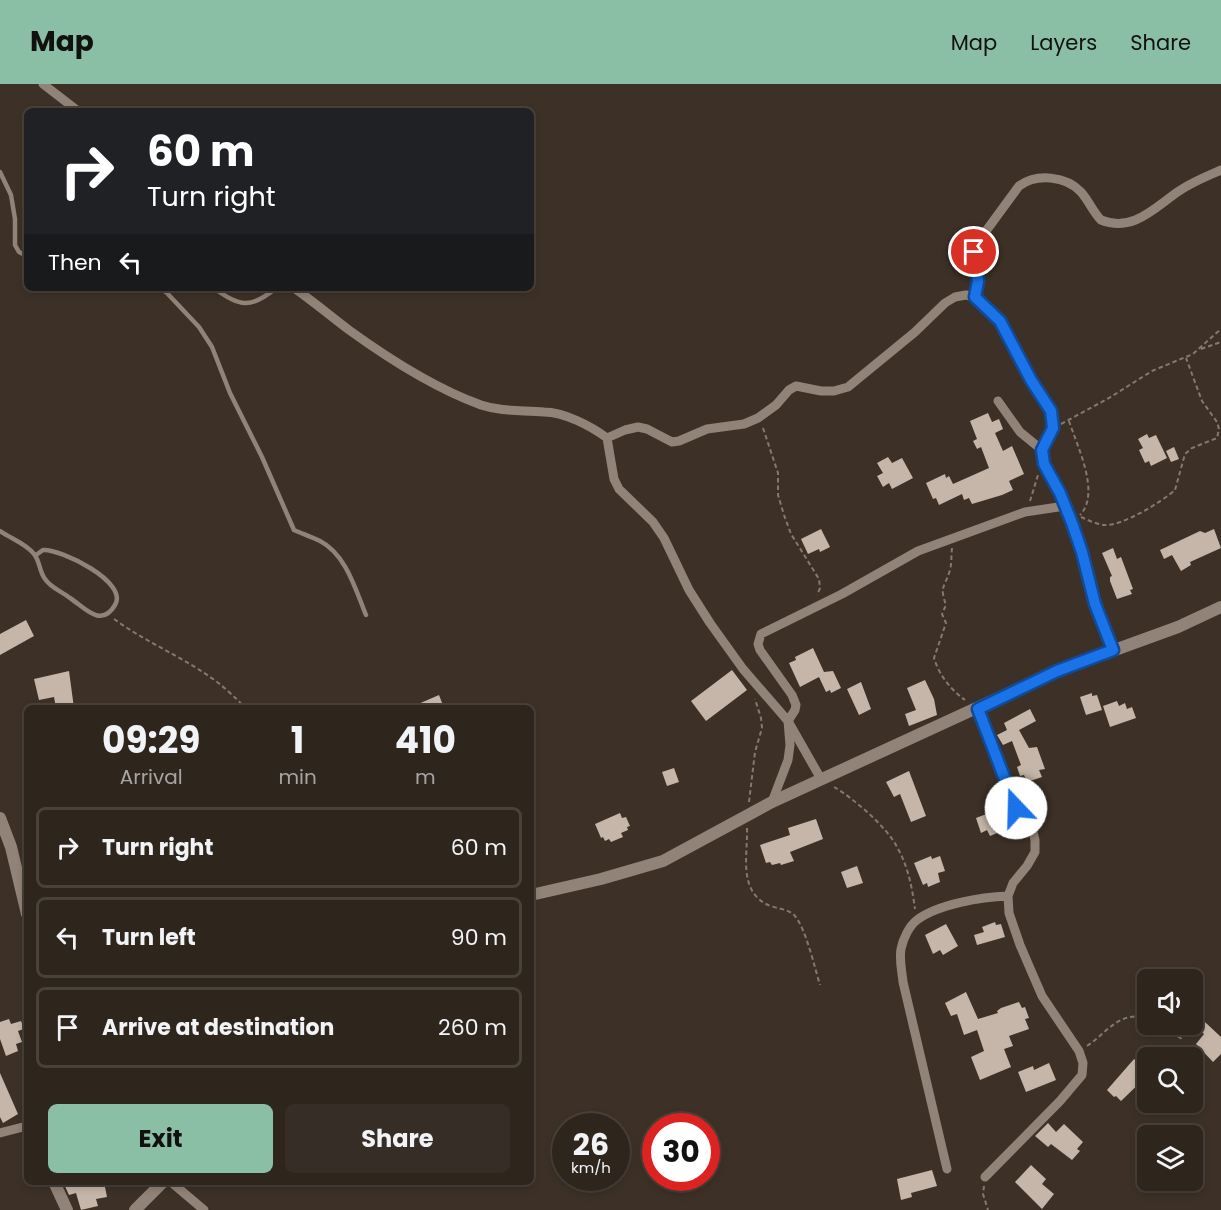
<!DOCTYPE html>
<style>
body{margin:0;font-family:Poppins,sans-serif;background:#362d26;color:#f1f3f6;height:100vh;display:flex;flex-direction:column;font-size:22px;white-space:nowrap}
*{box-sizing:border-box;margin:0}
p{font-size:20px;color:#a7a5a4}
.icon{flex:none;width:33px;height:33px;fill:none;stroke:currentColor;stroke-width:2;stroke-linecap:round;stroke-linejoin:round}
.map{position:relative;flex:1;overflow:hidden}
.details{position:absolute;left:24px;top:621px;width:510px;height:480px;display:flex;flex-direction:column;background:#2e251d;border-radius:9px;box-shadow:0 3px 9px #0003,0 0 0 2px #49423b}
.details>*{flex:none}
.guide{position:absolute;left:24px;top:24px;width:510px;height:183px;border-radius:9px;box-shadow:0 3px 9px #0003,0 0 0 2px #49423b;background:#202124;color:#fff;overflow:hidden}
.tools{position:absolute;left:1137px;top:885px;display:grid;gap:12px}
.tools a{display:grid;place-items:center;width:66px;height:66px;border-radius:9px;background:#2e251d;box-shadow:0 3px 9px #0003,0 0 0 2px #49423b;font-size:30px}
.speed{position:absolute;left:552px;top:1029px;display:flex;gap:12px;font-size:30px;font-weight:700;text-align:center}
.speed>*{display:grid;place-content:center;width:78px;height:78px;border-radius:50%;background:#2e251d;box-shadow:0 3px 9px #0003,0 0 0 2px #49423b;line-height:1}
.speed small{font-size:15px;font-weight:400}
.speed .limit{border:9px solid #d22;background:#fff;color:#111}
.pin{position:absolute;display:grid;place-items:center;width:51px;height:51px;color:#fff;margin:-26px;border:3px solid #fff;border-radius:50%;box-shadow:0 2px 6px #0007}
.me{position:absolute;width:66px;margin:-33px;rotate:339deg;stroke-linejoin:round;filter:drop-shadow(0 0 4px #0008)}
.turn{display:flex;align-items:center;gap:21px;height:126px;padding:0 24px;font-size:27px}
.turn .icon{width:78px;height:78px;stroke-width:2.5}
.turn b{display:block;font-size:42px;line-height:51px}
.then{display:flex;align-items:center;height:57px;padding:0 24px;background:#0003;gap:12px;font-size:22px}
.eta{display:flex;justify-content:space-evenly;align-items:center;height:102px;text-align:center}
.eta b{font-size:36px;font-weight:700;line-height:42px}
.action{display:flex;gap:12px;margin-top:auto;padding:12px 24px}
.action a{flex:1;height:69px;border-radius:9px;background:#8abfa5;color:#111;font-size:24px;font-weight:700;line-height:69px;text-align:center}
.action a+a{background:#362d26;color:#f1f3f6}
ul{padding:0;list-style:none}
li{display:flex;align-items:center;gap:18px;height:81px;margin:0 12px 9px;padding:0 12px;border:3px solid #49423b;border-radius:9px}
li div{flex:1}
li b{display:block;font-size:22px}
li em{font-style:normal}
header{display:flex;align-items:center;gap:36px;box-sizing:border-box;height:84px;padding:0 30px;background:#8abfa5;color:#111}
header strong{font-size:28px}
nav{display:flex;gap:33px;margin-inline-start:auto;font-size:21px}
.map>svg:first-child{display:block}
</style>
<header>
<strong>Map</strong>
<nav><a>Map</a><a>Layers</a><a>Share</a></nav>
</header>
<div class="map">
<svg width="1221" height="1126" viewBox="0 0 1221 1126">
<rect width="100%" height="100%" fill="#3d3127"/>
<!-- building -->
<path fill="#c5b6a9" d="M 988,329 L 992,338 L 999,335 L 1003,345 L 995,349 L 1003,367 L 1012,362 L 1024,390 L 1009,397 L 1013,406 L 1002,411 L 972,420 L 969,414 L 964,416 L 962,410 L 939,421 L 936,414 L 933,415 L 926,399 L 945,390 L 946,394 L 949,392 L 953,400 L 989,384 L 981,363 L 977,365 L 973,357 L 977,355 L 970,337 Z
M 1147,350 L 1149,354 L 1156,351 L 1167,374 L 1151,382 L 1149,377 L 1145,379 L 1139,366 L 1143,364 L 1138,355 Z
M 1174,363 L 1179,375 L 1171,378 L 1166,367 Z
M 888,373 L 892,379 L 902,374 L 913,394 L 892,405 L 889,399 L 883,403 L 877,392 L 883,389 L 877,379 Z
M 821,445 L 830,463 L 820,468 L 819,465 L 808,470 L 801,455 Z
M 1214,445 L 1221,464 L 1190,478 L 1191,481 L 1181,487 L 1172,471 L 1164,475 L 1160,466 L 1200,447 L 1205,449 Z
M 1113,464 L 1117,475 L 1121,473 L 1133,505 L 1130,506 L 1132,510 L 1117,515 L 1110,497 L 1110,493 L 1112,492 L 1102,469 Z
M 26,536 L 34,552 L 0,571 L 0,550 Z
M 813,564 L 824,588 L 833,587 L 841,604 L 831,609 L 830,606 L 826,608 L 819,593 L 800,603 L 789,579 L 796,576 L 795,573 Z
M 732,586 L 747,606 L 706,637 L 691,617 Z
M 69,587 L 74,624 L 56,624 L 54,613 L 39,616 L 34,595 Z
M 925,596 L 934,615 L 937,631 L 909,642 L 905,630 L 916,626 L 907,604 Z
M 861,598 L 871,625 L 859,631 L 847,605 Z
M 1092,609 L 1092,612 L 1097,611 L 1102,626 L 1086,631 L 1080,613 Z
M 439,611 L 444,624 L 409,624 Z
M 1117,617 L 1119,622 L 1125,619 L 1127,625 L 1132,623 L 1136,634 L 1110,643 L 1103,622 Z
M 1030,625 L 1036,637 L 1019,646 L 1029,664 L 1037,663 L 1045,685 L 1039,686 L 1042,693 L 1027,698 L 1024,691 L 1020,692 L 1017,683 L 1021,681 L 1012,657 L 1003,661 L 997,651 L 1007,646 L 1004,639 Z
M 674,684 L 679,698 L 667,702 L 662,688 Z
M 909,687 L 926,732 L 911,738 L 900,710 L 894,713 L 886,698 Z
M 1003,725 L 1009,744 L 990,752 L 987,746 L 981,749 L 976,734 L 994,727 L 995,729 Z
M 620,729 L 622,734 L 626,733 L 630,742 L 627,743 L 628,746 L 621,749 L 623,753 L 611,758 L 609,755 L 605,757 L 603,753 L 601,754 L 595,740 Z
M 816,735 L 823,755 L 790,768 L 794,777 L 781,781 L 780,779 L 772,781 L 770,778 L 766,779 L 760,761 L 790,751 L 788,744 Z
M 931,772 L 932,775 L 940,772 L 945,787 L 938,789 L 940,798 L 928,803 L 927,799 L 923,801 L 914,779 Z
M 857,782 L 863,799 L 847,804 L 841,788 Z
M 995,838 L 996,841 L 1001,840 L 1005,853 L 977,861 L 974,851 L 984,848 L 982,843 Z
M 946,840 L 958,862 L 943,871 L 940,866 L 933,870 L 925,851 Z
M 966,908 L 978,935 L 998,929 L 997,927 L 1001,924 L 1019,918 L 1022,924 L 1025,923 L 1029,934 L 1025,935 L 1029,945 L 1009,952 L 1013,962 L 1004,965 L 1011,983 L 980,996 L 971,973 L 984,967 L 977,946 L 964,951 L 957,930 L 951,932 L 945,919 Z
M 1192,926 L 1221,953 L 1221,970 L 1213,978 L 1196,960 L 1204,950 L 1192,940 Z
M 9,935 L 11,940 L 21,937 L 24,945 L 18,947 L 22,958 L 16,960 L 18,967 L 6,972 L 0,955 L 0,938 Z
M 1134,975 L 1148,987 L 1148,991 L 1121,1017 L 1116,1012 L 1114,1013 L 1107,1006 Z
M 1049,979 L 1056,996 L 1026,1008 L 1018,988 L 1033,982 L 1034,986 Z
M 0,989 L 18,1030 L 3,1039 L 0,1033 Z
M 1048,1039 L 1056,1048 L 1064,1040 L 1083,1058 L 1077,1065 L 1080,1067 L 1072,1076 L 1051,1060 L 1048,1063 L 1035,1052 Z
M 1031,1081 L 1046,1095 L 1042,1100 L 1054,1110 L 1042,1125 L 1015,1098 Z
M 932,1086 L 937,1102 L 911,1109 L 912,1113 L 901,1116 L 897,1095 Z
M 63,1098 L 104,1098 L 107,1113 L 96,1115 L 98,1122 L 81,1126 L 76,1109 L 69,1111 Z"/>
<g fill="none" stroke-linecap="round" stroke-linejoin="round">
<!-- path -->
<path stroke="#837970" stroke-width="2" stroke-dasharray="4.5 3" stroke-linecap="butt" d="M 1201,265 L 1221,258
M 1069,337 C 1077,362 1101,409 1080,431
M 1061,340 L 1109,314 L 1152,287 L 1193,270 L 1221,245
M 763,344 L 778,389 L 778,411 L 784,431 L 791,450 L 819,495 L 820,504 L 817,511
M 1030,417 L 1038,391
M 1081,433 C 1088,436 1096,440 1104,441 C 1121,443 1163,417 1175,406 L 1185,370 L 1192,364 L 1217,354 L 1219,345 L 1217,338 L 1202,317 L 1186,274
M 952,464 C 951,472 952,482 949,489 C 943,506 940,503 946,521 L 942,530 L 946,539 L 934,574 C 939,591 951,606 965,616
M 114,535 C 151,562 194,577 228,607 C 234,613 240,617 244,624
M 834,703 C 853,714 887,743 897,763 C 908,782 912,803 915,825
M 749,718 L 755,668 L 762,644 L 761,634 L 755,615
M 747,744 C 748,769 738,805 766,820 C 775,825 788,824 795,832 C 806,845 815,885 820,901
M 1159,940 L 1182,955
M 1087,962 C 1107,949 1119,926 1148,934
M 984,1102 L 983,1110 L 988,1126"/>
<!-- lane -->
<path stroke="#918377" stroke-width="4.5" d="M 0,88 L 11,111 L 15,135 L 15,161 L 19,168 L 27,172
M 156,204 L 166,208 L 182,204
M 214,204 C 239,223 251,225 276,204
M 166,208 L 199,243 L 212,263 L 230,309 L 262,373 L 294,446 C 303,450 312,453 320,457 C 346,470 356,507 366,531
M 0,447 C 10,454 27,460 34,470 C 40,477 39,487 45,495 C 51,504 61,507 70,514 C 84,523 101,545 115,521 C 129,498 61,465 43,466 L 36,471"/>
<!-- street -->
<path stroke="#918377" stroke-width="9" d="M 43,0 L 78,27
M 294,204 C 313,217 330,232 349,246 C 389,275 434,304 481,321 C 502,328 522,326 544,328 C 564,328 591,342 607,354 L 614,395 L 619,405 L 653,438 L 664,454 L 689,506 L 710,539 L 743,585 L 788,637 L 821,695
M 975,213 C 980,195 972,179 975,162 L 1019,102 C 1037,89 1066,92 1081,108 C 1089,117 1093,128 1101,136 C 1133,149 1155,123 1179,107 C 1192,98 1207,92 1221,86
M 998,317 L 1020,348 L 1042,366
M 607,354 L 625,346 L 638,343 L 647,345 L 672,358 L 679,357 L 707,345 L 744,340 L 758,334 L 776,321 L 789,306 L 796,302 L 821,307 L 834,307 L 848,303 L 915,248 L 945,219 L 955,213 L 966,211 L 975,213 L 1000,237 L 1031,296 L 1051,328 L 1053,344 L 1042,366 L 1044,379 L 1060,409 L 1072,439 L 1082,468 L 1095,520 L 1113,566
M 978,625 L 1016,724 L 1033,748 L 1035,756 L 1035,768 L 1027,782 L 1013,799 L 1008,812 L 1009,829 L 1020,861 L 1042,912 L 1079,967 L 1083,979 L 1082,991 L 1060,1017 L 985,1093
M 772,718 L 788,676 L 790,661 L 788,637 L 795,626 L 796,621 L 792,611 L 760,566 L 758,560 L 761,550 L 842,510 L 918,467 L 1025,428 L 1065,422
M 0,1049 L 27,1042
M 947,1085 L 903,898 C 902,887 899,876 901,865 C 903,855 909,842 917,836 C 938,820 982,813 1008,812
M 171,1098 L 204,1126"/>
<!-- secondary -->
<path stroke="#918377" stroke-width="12" d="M 0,734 L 11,763 L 27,830
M 531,811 L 601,795 L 663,777 L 772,718 L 1057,587 L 1178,543 L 1221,523
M 54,1098 L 67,1126
M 135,1126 L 163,1098"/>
</g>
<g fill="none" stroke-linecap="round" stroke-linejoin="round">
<!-- route casing -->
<g stroke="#114b97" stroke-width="15">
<path id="route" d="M 974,168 L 978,197 L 975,213 L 1000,237 L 1031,296 L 1051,327 L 1053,344 L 1042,366 L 1044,380 L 1060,409 L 1072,439 L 1082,468 L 1095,520 L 1113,566 L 1057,587 L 978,625 L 1016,724"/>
</g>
<!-- route -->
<use href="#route" stroke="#1a73e8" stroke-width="10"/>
</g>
</svg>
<div class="tools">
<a><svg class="icon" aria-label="sound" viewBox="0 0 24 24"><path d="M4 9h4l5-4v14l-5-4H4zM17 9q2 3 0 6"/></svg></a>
<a><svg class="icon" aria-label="search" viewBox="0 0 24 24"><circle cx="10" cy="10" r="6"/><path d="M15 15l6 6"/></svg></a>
<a><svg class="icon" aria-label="layers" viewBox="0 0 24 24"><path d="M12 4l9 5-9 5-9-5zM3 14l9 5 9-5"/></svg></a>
</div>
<div class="speed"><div>26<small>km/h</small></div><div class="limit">30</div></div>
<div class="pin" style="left:974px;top:168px;background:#d93025"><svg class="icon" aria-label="arrive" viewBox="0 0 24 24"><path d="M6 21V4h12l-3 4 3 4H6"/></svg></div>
<svg class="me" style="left:1016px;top:724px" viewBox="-20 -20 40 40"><circle r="19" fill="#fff"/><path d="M0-13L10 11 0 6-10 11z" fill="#1a73e8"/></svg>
<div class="guide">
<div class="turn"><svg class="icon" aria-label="right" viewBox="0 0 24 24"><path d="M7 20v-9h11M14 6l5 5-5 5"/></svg><div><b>60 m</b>Turn right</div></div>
<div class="then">Then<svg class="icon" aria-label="left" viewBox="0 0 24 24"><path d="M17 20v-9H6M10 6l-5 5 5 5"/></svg></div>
</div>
<section class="details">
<div class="eta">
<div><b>09:29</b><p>Arrival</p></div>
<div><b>1</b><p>min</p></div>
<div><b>410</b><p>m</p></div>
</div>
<ul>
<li><svg class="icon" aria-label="right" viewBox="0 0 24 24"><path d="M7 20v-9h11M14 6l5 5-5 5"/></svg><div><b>Turn right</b></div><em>60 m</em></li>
<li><svg class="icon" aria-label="left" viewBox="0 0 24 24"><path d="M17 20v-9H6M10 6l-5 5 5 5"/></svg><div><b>Turn left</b></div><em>90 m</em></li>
<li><svg class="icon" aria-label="arrive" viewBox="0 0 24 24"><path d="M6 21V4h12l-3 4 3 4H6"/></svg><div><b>Arrive at destination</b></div><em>260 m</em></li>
</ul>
<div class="action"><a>Exit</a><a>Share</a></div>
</section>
</div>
